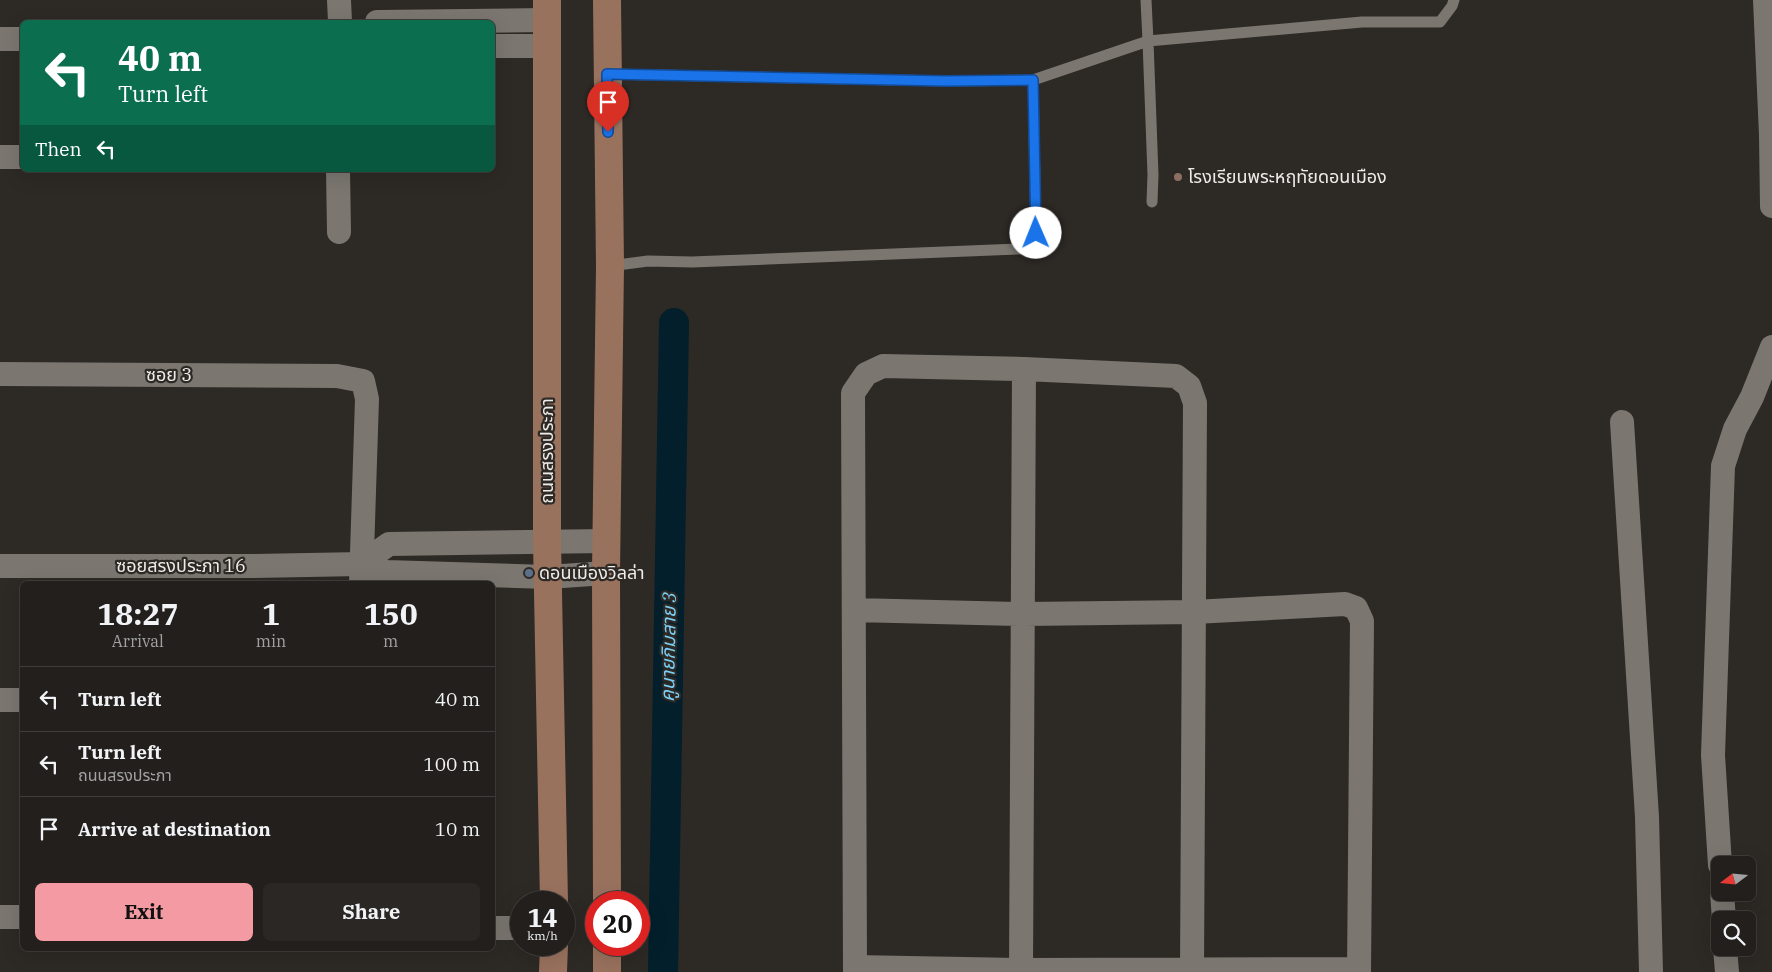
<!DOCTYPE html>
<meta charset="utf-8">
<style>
body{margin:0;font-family:"IBM Plex Serif","Noto Sans Thai",serif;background:#2a2725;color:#f1f3f6;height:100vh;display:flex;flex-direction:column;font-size:19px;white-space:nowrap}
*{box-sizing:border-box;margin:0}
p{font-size:16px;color:#a2a2a3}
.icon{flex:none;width:28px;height:28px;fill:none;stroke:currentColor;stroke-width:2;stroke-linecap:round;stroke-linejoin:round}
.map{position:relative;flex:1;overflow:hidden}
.sheet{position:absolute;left:20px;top:581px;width:475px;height:370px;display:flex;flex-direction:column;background:#221f1c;border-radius:8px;box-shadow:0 5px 20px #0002,0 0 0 1px #3f3d3b}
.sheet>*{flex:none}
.banner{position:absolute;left:20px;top:20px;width:475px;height:152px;border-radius:8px;box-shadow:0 5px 20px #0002,0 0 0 1px #3f3d3b;background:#0b6e4f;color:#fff;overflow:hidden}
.needle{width:32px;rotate:254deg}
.controls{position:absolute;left:1711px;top:856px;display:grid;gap:10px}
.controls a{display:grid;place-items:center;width:45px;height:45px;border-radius:8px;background:#221f1c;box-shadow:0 5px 20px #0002,0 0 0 1px #3f3d3b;font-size:25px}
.speed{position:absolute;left:510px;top:891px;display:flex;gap:10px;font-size:25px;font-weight:700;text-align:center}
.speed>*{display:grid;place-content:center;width:65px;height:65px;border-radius:50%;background:#221f1c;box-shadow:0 5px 20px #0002,0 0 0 1px #3f3d3b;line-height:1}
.speed small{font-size:12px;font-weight:400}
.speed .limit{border:8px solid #d22;background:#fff;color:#111}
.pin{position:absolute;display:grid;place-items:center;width:42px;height:42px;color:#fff;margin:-51px -21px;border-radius:50% 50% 50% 0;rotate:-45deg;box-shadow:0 0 5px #0007}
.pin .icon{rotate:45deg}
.me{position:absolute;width:55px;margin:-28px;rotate:359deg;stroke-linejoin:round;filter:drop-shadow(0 0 4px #0008)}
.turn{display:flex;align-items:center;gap:18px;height:105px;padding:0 15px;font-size:22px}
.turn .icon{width:65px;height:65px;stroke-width:2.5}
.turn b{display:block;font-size:35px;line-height:42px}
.then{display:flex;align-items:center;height:48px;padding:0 15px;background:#0003;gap:10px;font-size:19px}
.eta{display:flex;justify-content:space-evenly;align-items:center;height:85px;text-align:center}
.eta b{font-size:30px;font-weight:700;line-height:35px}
.cta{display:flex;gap:10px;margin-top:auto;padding:10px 15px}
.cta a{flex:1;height:58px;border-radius:8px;background:#f49aa2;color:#111;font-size:20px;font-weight:700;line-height:58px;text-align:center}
.cta a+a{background:#2a2725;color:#f1f3f6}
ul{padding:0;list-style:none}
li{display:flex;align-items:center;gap:15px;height:65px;padding:0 15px;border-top:1px solid #3f3d3b}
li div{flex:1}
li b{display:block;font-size:19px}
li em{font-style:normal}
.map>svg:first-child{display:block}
</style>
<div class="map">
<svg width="1772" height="972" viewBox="0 0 1772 972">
<rect width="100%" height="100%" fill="#2d2925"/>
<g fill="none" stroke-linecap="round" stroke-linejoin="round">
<!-- canal -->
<path stroke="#021f2b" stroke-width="30" d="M 663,972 L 674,323"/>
<!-- lane -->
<path stroke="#7b7670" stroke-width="11" d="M 607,74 L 947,81 L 1033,80 L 1036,233 L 1030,246 L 1019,249 L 692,262 L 648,261 L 610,266
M 1033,80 L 1148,41 L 1146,0
M 1152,202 L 1153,175 L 1148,41 L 1362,22 L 1440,22 L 1452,6 L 1454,0"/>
<!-- street -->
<path stroke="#7b7670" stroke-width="24" d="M 339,0 L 340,22
M 1765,0 L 1771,135 L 1772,206
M 377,22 L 546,20
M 0,39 L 22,39
M 492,46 L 547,46
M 0,157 L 22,157
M 338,170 L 339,232
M 0,374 L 337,376 L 363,381 L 367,399 L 361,584
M 1622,422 L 1647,817 L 1651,972
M 361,564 L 389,544 L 608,541
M 0,566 L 253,566 L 361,564 L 386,572 L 548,577 L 606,573
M 854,610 L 1023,614 L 1194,612 L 1345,604 L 1356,608 L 1362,621 L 1359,972
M 0,700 L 22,700
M 1720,865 L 1713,755 L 1723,466 L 1735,429 L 1752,397 L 1772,347
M 1722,892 L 1724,920
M 0,917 L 22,917
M 492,928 L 521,928
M 1725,948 L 1727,972
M 855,967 L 1021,970 L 1359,969
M 855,972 L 853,393 L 866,374 L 883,366 L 1024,369 L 1176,376 L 1189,386 L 1195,403 L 1192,972
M 1021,972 L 1024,369"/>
<!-- secondary -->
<path stroke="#99725e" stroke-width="28" d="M 547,0 L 547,541 L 554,902
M 607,902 L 606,573 L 610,266 L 607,0
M 607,945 L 607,972
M 553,972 L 554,945"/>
</g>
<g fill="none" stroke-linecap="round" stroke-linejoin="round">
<!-- route casing -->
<g stroke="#114b97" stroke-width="12">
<path id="route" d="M 608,132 L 607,74 L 946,81 L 1033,80 L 1036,233"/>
</g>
<!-- route -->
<use href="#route" stroke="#1a73e8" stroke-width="9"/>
</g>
<!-- markers -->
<circle fill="#8d6e63" stroke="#2d2925" stroke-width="2" cx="1178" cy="177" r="5"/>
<circle fill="#5c6f8a" stroke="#2d2925" stroke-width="2" cx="529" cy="573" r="5"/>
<g text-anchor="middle" stroke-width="4.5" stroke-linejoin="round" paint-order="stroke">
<!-- poi labels -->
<g font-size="18" fill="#eeebe8" stroke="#2d2925" text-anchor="start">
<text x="1188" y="183">โรงเรียนพระหฤทัยดอนเมือง</text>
<text x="539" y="579">ดอนเมืองวิลล่า</text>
</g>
<!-- street labels -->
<g font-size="18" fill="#eeebe8" stroke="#2d2925">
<text x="169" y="381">ซอย 3</text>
<text transform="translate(547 451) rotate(-90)" y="6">ถนนสรงประภา</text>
<text x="181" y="572">ซอยสรงประภา 16</text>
</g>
<!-- water labels -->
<g font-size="19" font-style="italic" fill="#7ad0f7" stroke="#2d2925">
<text transform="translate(668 647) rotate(-89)" y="7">คูนายกิมสาย 3</text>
</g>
</g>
</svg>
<div class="controls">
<a><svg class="needle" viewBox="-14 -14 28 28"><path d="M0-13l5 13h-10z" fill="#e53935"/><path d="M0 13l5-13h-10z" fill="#a2a2a3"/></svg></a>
<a><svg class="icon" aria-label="search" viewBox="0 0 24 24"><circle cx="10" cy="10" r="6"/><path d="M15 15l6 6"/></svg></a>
</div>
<div class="speed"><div>14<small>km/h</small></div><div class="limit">20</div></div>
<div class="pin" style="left:608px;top:132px;background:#d93025"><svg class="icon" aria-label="arrive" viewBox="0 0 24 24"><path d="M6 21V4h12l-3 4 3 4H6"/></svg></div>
<svg class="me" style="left:1036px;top:233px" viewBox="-20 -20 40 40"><circle r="19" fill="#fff"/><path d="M0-13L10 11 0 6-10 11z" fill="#1a73e8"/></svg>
<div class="banner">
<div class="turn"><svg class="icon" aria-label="left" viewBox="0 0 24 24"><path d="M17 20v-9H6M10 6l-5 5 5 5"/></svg><div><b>40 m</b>Turn left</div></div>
<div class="then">Then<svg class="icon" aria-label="left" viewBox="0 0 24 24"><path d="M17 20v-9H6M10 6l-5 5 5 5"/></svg></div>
</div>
<section class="sheet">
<div class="eta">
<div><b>18:27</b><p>Arrival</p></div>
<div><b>1</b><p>min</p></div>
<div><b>150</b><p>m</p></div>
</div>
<ul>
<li><svg class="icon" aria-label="left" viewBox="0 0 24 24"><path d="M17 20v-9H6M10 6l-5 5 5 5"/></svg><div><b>Turn left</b></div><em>40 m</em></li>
<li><svg class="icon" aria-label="left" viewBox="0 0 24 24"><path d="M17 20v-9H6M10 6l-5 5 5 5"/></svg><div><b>Turn left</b><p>ถนนสรงประภา</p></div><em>100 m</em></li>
<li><svg class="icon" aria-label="arrive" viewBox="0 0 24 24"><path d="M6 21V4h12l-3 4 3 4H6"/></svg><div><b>Arrive at destination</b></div><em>10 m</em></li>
</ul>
<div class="cta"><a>Exit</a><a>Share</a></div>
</section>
</div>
